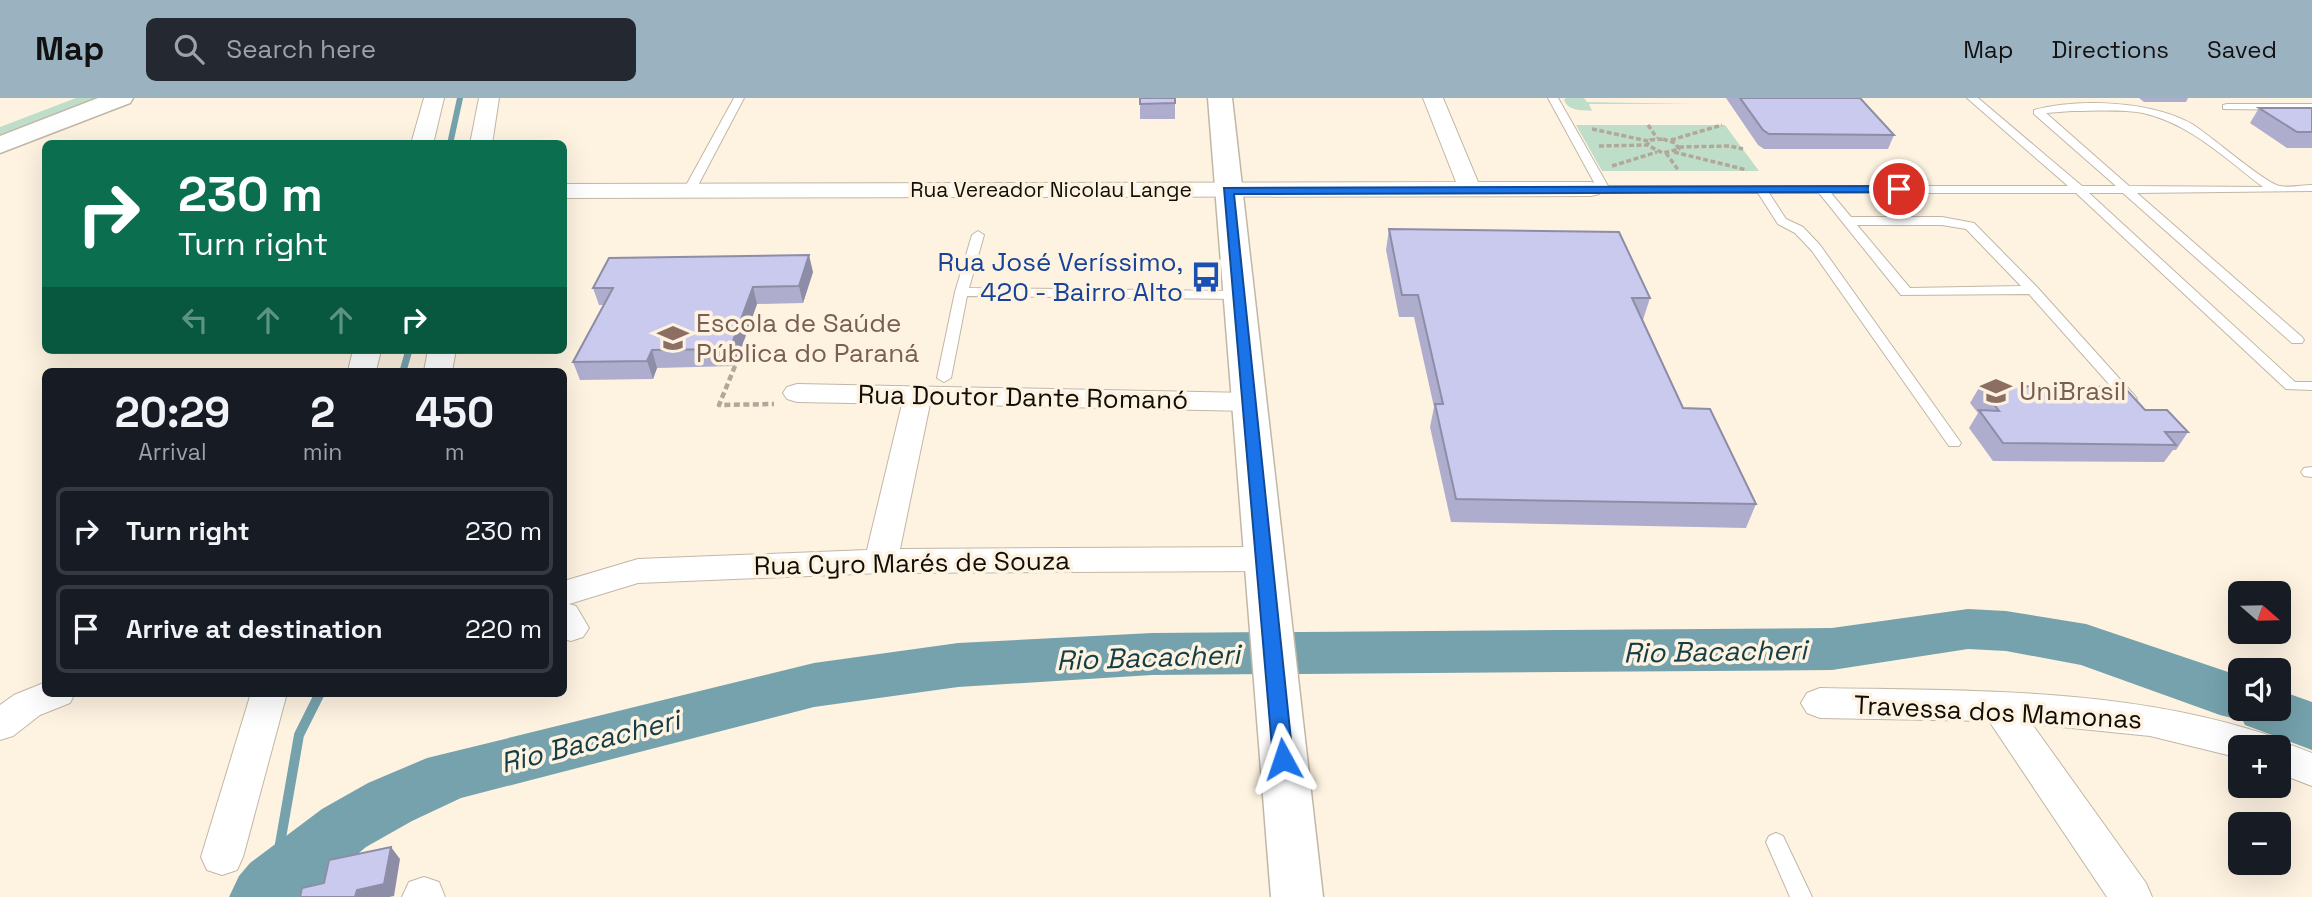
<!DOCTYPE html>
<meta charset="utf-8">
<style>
body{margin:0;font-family:"Space Grotesk",sans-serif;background:#242831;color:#f1f3f6;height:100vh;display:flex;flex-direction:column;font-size:26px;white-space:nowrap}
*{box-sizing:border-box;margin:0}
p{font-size:23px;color:#9ea1a6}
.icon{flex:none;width:38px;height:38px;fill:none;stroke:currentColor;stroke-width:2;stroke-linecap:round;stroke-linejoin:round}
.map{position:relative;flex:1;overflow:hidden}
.sheet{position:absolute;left:42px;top:270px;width:525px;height:329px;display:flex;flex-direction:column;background:#171b24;border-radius:10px;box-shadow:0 7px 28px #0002}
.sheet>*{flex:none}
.top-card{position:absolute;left:42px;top:42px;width:525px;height:214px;border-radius:10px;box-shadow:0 7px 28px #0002;background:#0b6e4f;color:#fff;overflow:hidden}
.needle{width:46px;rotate:110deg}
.buttons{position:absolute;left:2228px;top:483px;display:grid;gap:14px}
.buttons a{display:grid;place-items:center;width:63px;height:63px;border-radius:10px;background:#171b24;box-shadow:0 7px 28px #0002;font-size:35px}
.pin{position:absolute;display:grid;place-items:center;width:60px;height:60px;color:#fff;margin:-30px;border:4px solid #fff;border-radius:50%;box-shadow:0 2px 7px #0007}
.me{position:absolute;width:77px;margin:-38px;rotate:355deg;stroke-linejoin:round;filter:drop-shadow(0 0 5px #0008)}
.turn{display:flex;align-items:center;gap:24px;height:147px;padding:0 21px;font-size:32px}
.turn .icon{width:91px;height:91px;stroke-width:2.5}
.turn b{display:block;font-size:49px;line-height:60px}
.lanes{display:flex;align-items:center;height:66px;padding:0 21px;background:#0003;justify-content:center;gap:35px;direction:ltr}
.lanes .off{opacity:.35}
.eta{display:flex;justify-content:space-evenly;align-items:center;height:119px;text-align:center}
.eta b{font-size:42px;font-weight:700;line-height:49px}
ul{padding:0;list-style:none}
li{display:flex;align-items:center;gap:21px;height:88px;margin:0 14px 10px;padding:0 7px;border:4px solid #363941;border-radius:10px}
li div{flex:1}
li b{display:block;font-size:26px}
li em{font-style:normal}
header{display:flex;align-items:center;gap:42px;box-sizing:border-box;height:98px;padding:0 35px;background:#9bb3c1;color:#111}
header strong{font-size:33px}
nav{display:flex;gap:38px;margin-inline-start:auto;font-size:24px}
.search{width:490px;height:63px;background:#242831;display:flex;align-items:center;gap:18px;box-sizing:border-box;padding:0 24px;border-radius:10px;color:#9ea1a6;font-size:26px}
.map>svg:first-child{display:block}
</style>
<header>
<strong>Map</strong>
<div class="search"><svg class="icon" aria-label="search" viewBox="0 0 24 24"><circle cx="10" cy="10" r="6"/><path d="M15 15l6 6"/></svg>Search here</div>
<nav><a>Map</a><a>Directions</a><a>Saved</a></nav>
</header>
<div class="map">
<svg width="2312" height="799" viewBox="0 0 2312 799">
<rect width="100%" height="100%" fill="#fef3e1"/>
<!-- green -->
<path fill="#bfdeca" d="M 76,0 L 97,0 L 0,37 L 0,29 Z
M 1566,0 L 1584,0 L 1587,4 L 1696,6 L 1589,6 L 1592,13 C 1581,12 1568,13 1564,2 Z
M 1576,27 L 1725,27 L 1759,73 L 1602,73 Z"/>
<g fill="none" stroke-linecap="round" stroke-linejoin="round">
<!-- stream-far2 -->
<path stroke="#75a2ad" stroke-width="6" d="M 450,46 L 460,0"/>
<!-- stream-far1 -->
<path stroke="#75a2ad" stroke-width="7" d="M 403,273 L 409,252"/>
<!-- stream -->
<path stroke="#75a2ad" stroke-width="10" d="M 273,786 L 299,637 L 320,595"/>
<!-- river -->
<path fill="#75a2ad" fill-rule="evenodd" d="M 1968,511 L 2006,513 L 2086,526 L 2240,578 L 2240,611 L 2278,611 L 2278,592 L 2312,604 L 2312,652 L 2245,627 L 2243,623 L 2220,617 L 2081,567 L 2006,553 L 1968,551 L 1832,572 L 1152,577 L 958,589 L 814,609 L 461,700 L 412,723 L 366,749 L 306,799 L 229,799 L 239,778 L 250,765 L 322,711 L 368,685 L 427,660 L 814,565 L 958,545 L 1152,535 L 1832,530 Z"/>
<!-- service casing -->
<g stroke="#c1b7a6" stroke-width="2">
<path id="service" d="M 734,0 L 744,0 L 695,93 L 685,95 L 683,93 Z
M 1548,0 L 1558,0 L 1608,88 L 2068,88 L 1967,0 L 1978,0 L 2082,88 L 2116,88 L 2034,16 L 2034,12 C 2079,0 2151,3 2192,26 C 2210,37 2266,86 2280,88 C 2290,90 2302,87 2312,87 L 2312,93 L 2137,95 L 2302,239 L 2304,242 L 2302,245 L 2292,245 L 2123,95 L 2089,95 L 2295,284 L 2312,284 L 2312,292 L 2286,291 L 2076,95 L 1831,95 L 1851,119 L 1942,119 L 1974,125 L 2037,189 L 2135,298 L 2137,301 L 2135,304 L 2125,304 L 2029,196 L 1901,197 L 1819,95 L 1769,95 L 1786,121 L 1803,129 L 1820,147 L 1961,345 L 1959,348 L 1949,348 L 1812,153 L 1795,135 L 1778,126 L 1758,95 L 1587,93 L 1587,89 L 1596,88 ZM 2072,13 C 2095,13 2120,11 2143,15 C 2189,25 2226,61 2263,89 L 2129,88 L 2046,15 ZM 1857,127 L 1942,127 L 1966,131 L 2021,188 L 1910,190 Z
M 2227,6 L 2312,6 L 2312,12 L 2223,11 L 2223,7 Z
M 978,133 L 984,137 L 969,190 L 1238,193 L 1244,197 L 1238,201 L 967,198 L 951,280 L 944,284 L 937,280 L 955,194 L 972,137 Z
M 2312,369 L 2312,379 L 2304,378 L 2301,374 L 2304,370 Z
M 1776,735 L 1783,738 L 1812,799 L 1790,799 L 1766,744 L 1769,738 Z"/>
</g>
<!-- minor casing -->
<g stroke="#c1b7a6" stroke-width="2">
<path id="minor" d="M 424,0 L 444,0 L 433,46 L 411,46 Z
M 479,0 L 499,0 L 492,46 L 470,46 Z
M 1423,0 L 1443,0 L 1478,84 L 1591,84 L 1599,86 L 1602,91 L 1599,96 L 1591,98 L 564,100 L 564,86 L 1456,84 Z
M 353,252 L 381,252 L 376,273 L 348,273 Z
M 428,252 L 456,252 L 452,273 L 424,273 Z
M 797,286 L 1249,295 L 1259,298 L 1263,304 L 1259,310 L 1249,313 L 930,306 L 900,451 L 1264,449 L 1276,453 L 1281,461 L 1276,469 L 1264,473 L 881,475 L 638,485 L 569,506 L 576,508 L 589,530 L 583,539 L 571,543 L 564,541 L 564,483 L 638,461 L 867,452 L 902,306 L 797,304 L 787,301 L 783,295 L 787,289 Z
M 46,584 L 46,595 L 75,595 L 70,605 L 40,617 L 13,638 L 0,642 L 0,607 L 14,597 Z
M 1820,590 C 1971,593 2126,589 2271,638 L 2273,644 L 2278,642 L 2312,655 L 2312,688 L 2278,675 L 2278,649 L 2240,649 L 2240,660 L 2150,638 L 2032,626 L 2146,785 L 2152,799 L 2107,799 L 1989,623 L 1820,620 L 1807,615 L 1801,605 L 1807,595 Z
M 251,595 L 287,595 L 243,759 L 237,772 L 222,777 L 207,772 L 201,759 Z
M 424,779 L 439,784 L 445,799 L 402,799 L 409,784 Z"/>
</g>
<!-- tertiary casing -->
<g stroke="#c1b7a6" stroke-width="3">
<path id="tertiary" d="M 1208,0 L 1232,0 L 1323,799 L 1271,799 Z"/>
</g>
<!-- trunk casing -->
<g stroke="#c1b7a6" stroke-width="3">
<path id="trunk" d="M 98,0 L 133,0 L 130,5 L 0,55 L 0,38 Z"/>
</g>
<!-- path-far1 -->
<path stroke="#b1a89a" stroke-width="3.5" stroke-dasharray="5 2.5" stroke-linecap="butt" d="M 1648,27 L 1657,40
M 1592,31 L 1648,43
M 1663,41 L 1675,45 L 1679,51 L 1663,55 L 1647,47 L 1650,42 Z
M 1671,42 L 1722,27
M 1599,48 L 1647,47
M 1679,49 L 1730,48 L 1743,51
M 1674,54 L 1747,72
M 1666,55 L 1679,73
M 1612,68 L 1657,54"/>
<!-- path -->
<path stroke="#b1a89a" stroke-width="4.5" stroke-dasharray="6 3.5" stroke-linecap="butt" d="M 735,268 L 719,307 L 774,306"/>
<!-- service -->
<use href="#service" fill="#fff" fill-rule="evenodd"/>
<!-- minor -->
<use href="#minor" fill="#fff" fill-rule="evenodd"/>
<!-- tertiary -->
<use href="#tertiary" fill="#fff" fill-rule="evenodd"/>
<!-- trunk -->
<use href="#trunk" fill="#fff" fill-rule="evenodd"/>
</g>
<!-- wall -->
<path fill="#aeadcd" d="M 1140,0 L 1175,5 L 1175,21 L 1140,21 Z
M 1726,0 L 1860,0 L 1894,37 L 1888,51 L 1764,51 L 1758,47 Z
M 2139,0 L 2188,0 L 2186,4 L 2144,4 Z
M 2259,10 L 2312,10 L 2312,50 L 2287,50 L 2250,25 Z
M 1389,131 L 1650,200 L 1643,222 L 1683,310 L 1756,406 L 1746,430 L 1451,424 L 1430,329 L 1434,309 L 1414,219 L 1399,219 L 1386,152 Z
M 813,174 L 803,205 L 757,206 L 735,268 L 657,270 L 653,281 L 580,282 L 573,264 L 604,207 L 599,207 L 593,190 Z
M 1980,288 L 2145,312 L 2188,334 L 2176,352 L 2173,352 L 2164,364 L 1993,363 L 1969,330 L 1978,315 L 1970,305 Z"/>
<!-- shaded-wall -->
<path fill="#8d8da7" d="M 809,157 L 813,174 L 803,205 L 799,188 Z
M 753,189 L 757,206 L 735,268 L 730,251 Z
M 652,252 L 657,270 L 653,281 L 647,263 Z
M 391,749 L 400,761 L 394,798 L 389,799 L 355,799 L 357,792 Z"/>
<!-- building -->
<path fill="#cac9ee" stroke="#8d8da7" stroke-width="2" d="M 1140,0 L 1175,0 L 1175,5 L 1140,6 Z
M 1740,0 L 1860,0 L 1894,37 L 1769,36 L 1763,32 Z
M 2259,10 L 2312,10 L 2312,34 L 2297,34 Z
M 1389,131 L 1619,134 L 1650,200 L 1632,200 L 1683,310 L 1710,311 L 1756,406 L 1456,401 L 1435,306 L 1443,306 L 1418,197 L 1402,197 Z
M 809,157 L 799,188 L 753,189 L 730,251 L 652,252 L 647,263 L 573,264 L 613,190 L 593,190 L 609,160 Z
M 1980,288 L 2124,289 L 2145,312 L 2167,312 L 2188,334 L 2165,334 L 2176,347 L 2003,345 L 1979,312 L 1999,313 Z
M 391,749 L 384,786 L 357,792 L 355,799 L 300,799 L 302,790 L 324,785 L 329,762 Z"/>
<!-- route -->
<path fill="#1a73e8" stroke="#114b97" stroke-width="2" d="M 1899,88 L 1903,89 L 1903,94 L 1234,96 L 1293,661 L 1290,667 L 1283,669 L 1276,667 L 1273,661 L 1224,90 Z"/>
<!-- icons -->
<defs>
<g id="bus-bare" transform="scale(2.415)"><path d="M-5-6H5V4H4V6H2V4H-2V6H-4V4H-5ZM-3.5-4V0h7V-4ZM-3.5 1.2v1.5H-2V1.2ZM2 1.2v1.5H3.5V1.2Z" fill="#1a4fb4" stroke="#fef3e1" stroke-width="2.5" paint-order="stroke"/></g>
<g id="university-bare" transform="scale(2.415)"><path d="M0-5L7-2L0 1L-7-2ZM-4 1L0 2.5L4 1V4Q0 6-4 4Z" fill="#8d6e63" stroke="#fef3e1" stroke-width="2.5" paint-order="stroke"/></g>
</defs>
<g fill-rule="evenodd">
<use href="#bus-bare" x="1206" y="179"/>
<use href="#university-bare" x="673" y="240"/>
<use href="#university-bare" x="1996" y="293"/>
</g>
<g text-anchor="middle" stroke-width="7" stroke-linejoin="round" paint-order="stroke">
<!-- far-street labels -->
<g font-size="21" fill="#110d07" stroke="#fef3e1">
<text x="1051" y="99">Rua Vereador Nicolau Lange</text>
</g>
<!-- transit labels -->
<g font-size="26" fill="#164399" stroke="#fef3e1" text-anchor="end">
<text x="1183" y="173">Rua José Veríssimo,<tspan x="1183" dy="30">420 - Bairro Alto</tspan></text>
</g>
<!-- education labels -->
<g font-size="26" fill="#785e54" stroke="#fef3e1" text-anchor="start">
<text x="696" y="234">Escola de Saúde<tspan x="696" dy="30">Pública do Paraná</tspan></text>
<text x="2019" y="302">UniBrasil</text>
</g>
<!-- street labels -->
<g font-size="26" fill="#110d07" stroke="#fef3e1">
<text transform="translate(1023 299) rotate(1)" y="9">Rua Doutor Dante Romanó</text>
<text transform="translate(912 465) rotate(-1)" y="9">Rua Cyro Marés de Souza</text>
<text transform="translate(1998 614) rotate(3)" y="9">Travessa dos Mamonas</text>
</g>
<!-- water labels -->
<g font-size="28" font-style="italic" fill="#133d47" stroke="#fef3e1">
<text transform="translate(1715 553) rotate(-1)" y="10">Rio Bacacheri</text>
<text transform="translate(1148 559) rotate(-2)" y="10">Rio Bacacheri</text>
<text transform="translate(590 643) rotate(-14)" y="10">Rio Bacacheri</text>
</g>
</g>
</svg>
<div class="buttons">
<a><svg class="needle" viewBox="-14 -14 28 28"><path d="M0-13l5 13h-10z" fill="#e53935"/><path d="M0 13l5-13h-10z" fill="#9ea1a6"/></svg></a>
<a><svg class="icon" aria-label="sound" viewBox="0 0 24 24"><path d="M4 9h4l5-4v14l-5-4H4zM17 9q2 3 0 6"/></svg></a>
<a>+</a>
<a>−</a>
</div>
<div class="pin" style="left:1899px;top:91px;background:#d93025"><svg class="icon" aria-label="arrive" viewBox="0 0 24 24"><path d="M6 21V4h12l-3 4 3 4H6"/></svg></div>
<svg class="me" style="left:1283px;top:661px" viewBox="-20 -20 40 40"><path d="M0-17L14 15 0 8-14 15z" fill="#1a73e8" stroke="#fff" stroke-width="4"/></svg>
<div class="top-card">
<div class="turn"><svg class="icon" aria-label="right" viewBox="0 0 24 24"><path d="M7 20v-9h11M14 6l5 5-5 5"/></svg><div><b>230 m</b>Turn right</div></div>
<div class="lanes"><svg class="icon off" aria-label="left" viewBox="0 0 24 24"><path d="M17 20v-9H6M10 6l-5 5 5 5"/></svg><svg class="icon off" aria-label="ahead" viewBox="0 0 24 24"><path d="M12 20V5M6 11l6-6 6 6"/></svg><svg class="icon off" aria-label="ahead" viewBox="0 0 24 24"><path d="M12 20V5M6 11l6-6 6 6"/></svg><svg class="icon" aria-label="right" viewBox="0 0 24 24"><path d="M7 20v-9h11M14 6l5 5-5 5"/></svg></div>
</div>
<section class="sheet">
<div class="eta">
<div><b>20:29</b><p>Arrival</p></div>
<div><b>2</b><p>min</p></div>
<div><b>450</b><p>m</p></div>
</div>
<ul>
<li><svg class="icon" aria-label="right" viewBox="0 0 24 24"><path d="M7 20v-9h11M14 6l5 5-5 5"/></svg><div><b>Turn right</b></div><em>230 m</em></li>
<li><svg class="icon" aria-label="arrive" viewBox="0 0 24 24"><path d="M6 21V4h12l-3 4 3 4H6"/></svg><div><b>Arrive at destination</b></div><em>220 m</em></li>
</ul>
</section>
</div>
